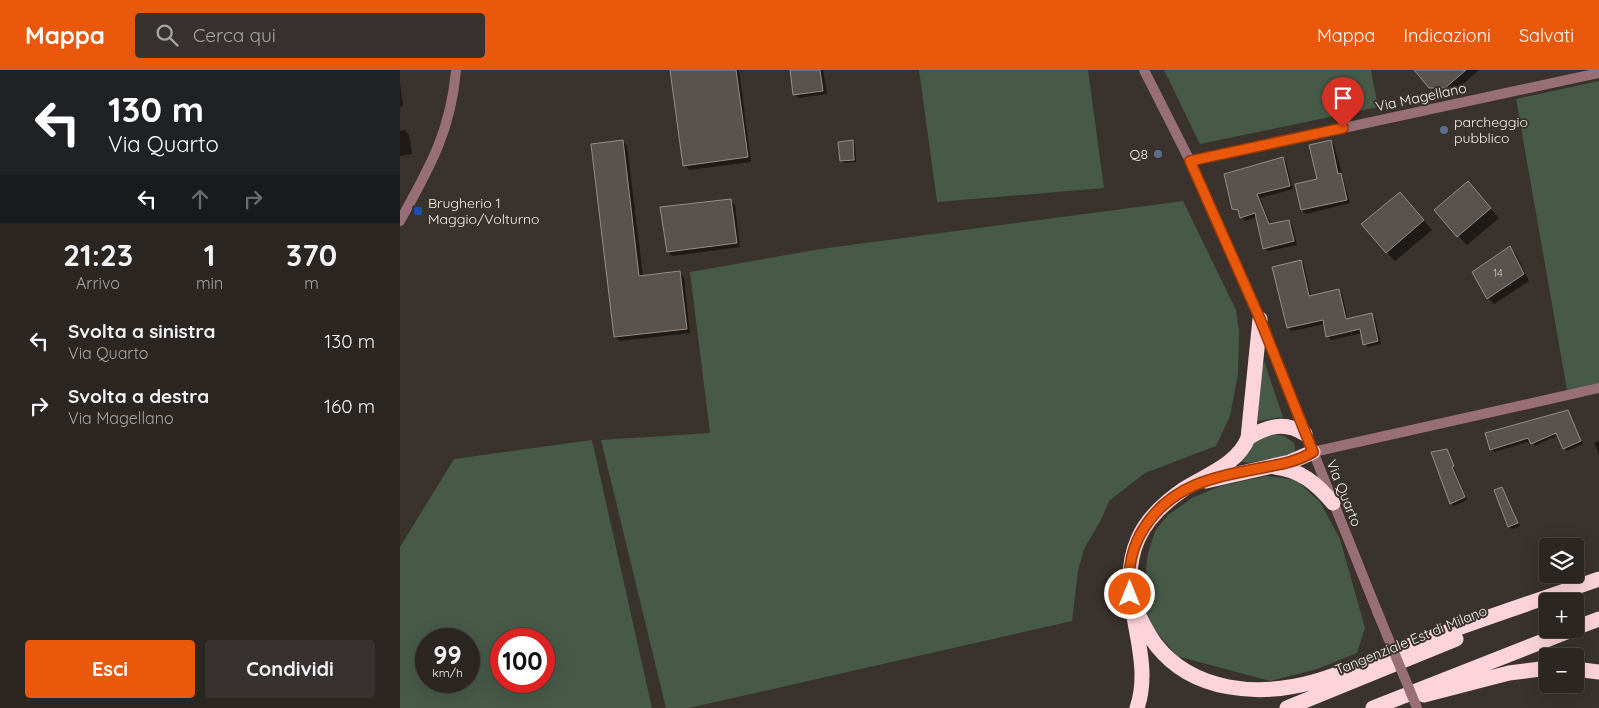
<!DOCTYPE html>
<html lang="it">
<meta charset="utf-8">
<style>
body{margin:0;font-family:Quicksand,sans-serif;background:#37322f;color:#f1f3f6;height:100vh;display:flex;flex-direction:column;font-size:19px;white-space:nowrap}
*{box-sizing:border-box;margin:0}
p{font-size:16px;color:#a6a5a5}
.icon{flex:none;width:28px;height:28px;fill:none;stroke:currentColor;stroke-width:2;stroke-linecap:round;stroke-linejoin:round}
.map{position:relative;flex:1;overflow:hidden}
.drawer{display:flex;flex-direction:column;background:#2b2622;width:400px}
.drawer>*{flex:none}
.top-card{background:#202124;color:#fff;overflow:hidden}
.controls{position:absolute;left:1139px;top:468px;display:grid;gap:10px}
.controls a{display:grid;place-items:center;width:45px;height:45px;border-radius:5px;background:#2b2622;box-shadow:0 5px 20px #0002,0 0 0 1px #474340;font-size:25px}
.speed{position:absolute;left:15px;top:558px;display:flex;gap:10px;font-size:25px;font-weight:700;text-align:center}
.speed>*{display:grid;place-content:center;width:65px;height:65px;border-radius:50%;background:#2b2622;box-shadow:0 5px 20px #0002,0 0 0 1px #474340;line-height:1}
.speed small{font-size:12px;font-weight:400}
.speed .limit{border:8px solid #d22;background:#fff;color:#111}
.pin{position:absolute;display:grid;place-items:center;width:42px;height:42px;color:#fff;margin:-51px -21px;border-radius:50% 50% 50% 0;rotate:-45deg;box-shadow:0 0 5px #0007}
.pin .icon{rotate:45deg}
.me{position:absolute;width:55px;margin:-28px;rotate:0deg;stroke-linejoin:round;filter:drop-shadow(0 0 4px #0008)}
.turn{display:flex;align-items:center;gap:18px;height:105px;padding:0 25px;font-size:22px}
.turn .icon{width:65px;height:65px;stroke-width:2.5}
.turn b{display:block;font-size:35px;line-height:42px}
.lanes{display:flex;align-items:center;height:48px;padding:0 25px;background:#0003;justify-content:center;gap:25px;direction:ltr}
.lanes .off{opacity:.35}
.eta{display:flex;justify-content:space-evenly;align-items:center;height:85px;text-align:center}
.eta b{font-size:30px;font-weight:800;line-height:35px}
.primary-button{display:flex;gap:10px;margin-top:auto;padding:10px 25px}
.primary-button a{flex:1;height:58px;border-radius:5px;background:#ea580c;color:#fff;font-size:20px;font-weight:800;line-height:58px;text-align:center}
.primary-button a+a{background:#37322f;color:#f1f3f6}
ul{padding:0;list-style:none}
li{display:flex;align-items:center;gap:15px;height:65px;padding:0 25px}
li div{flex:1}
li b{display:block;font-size:19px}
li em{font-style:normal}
header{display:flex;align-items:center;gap:30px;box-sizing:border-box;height:70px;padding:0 25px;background:#ea580c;color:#fff}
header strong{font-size:24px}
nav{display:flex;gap:28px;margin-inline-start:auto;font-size:18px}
.search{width:350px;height:45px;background:#37322f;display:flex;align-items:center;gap:12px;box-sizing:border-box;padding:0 18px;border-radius:5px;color:#a6a5a5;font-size:19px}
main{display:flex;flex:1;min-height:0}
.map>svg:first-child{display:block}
</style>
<header>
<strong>Mappa</strong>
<div class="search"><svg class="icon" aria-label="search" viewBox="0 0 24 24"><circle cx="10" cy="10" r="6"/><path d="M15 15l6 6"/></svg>Cerca qui</div>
<nav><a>Mappa</a><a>Indicazioni</a><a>Salvati</a></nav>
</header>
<main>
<section class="drawer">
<div class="top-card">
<div class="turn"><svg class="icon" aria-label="left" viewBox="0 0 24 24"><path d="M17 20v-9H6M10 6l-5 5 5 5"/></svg><div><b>130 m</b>Via Quarto</div></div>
<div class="lanes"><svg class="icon" aria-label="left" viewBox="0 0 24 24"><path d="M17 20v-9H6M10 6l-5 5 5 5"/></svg><svg class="icon off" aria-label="ahead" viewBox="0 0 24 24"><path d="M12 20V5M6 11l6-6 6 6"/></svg><svg class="icon off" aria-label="right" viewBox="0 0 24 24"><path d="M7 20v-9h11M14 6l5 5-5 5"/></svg></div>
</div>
<div class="eta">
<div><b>21:23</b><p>Arrivo</p></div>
<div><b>1</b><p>min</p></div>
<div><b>370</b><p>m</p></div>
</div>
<ul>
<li><svg class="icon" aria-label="left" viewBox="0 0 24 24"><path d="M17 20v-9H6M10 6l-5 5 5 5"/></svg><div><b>Svolta a sinistra</b><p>Via Quarto</p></div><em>130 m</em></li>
<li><svg class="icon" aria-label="right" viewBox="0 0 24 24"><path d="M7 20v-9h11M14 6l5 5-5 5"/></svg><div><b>Svolta a destra</b><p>Via Magellano</p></div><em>160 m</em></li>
</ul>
<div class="primary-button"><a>Esci</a><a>Condividi</a></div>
</section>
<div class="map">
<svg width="1199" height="638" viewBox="0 0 1199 638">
<rect width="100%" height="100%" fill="#39322d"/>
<!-- green -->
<path fill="#475a48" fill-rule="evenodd" d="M 519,0 L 688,0 L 704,118 L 537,132 Z
M 764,0 L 971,0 L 978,37 L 800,74 Z
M 1199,11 L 1199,313 L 1167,320 L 1116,29 Z
M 783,131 L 836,240 L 839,260 L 838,304 L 830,346 L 816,376 L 745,403 L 709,431 L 701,450 L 684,479 L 678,501 L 672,551 L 289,638 L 266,638 L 201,370 L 310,363 L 290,202 L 420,179 Z
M 864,291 L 883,347 L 858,351 L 860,307 Z
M 874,364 L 884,366 L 894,373 L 895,379 L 893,385 L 848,393 L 837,391 L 855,370 Z
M 192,370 L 252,638 L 0,638 L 0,477 L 54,389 ZM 26,569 L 69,569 L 69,611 L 26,611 ZM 101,569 L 144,569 L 144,611 L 101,611 Z
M 866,406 L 896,410 L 920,432 L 940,469 L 965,558 L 957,583 L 917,599 L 870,611 L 777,586 L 753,558 L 742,530 L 748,483 L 755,461 L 768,445 L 792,428 L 821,416 Z"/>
<!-- shadow -->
<path fill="#0007" d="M 272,0 L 339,0 L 351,92 L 289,100 L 285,95 Z
M 391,0 L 423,0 L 427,24 L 399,28 L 394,24 Z
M 1015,0 L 1079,0 L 1052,24 L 1036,23 Z
M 0,13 L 3,36 L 0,37 Z
M 5,60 L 9,65 L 12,84 L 0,86 L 0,61 Z
M 223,71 L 227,76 L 243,206 L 279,202 L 284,207 L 290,263 L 220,271 L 215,267 Z
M 930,71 L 934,75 L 950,133 L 906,144 L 902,140 L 918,110 Z
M 452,72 L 455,75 L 456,92 L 444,93 L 441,90 Z
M 882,88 L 886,92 L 893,119 L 860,128 L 871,155 L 889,151 L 892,155 L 897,175 L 868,181 L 864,178 L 857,147 L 845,151 L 840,142 L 833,138 Z
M 1068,113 L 1099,148 L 1067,175 L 1035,140 Z
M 330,131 L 335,135 L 340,177 L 272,186 L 268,182 Z
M 1008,132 L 1032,160 L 995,191 L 987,182 Z
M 1110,178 L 1116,184 L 1129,211 L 1094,234 L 1088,228 Z
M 901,192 L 904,195 L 911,227 L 939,220 L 942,224 L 948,250 L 971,245 L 975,248 L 981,274 L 968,277 L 964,274 L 962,263 L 931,270 L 928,266 L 925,254 L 892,261 L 888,258 L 874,198 Z
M 1167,341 L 1183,374 L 1167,381 L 1158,365 L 1135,376 L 1131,371 L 1094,382 L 1091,379 Z
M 1199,371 L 1199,385 L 1194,373 Z
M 1046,380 L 1067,430 L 1054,436 L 1051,433 Z
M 1102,418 L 1104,421 L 1120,456 L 1112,459 L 1109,456 Z"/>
<!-- building -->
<path fill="#5a524c" stroke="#958d87" d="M 270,0 L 336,0 L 348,87 L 283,96 Z
M 390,0 L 420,0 L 423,21 L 393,25 Z
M 1014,0 L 1066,0 L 1045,18 L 1029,18 Z
M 223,70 L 239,206 L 280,201 L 287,259 L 214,267 L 191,74 Z
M 453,70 L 454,90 L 440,91 L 438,72 Z
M 931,70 L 938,104 L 941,103 L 947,130 L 901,140 L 895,114 L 917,109 L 909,75 Z
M 883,87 L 890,116 L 857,124 L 869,154 L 889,150 L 894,171 L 863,179 L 855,143 L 840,148 L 838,140 L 832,139 L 824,104 Z
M 1068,111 L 1091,138 L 1057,167 L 1034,140 Z
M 1000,122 L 1024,150 L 986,183 L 961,154 Z
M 331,129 L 337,173 L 267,182 L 260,137 Z
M 1110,176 L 1124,204 L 1087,229 L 1072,202 Z
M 901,190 L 909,226 L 939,219 L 946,249 L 972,243 L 978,271 L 963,275 L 960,259 L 926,267 L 923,250 L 887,258 L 872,197 Z
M 1168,340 L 1181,371 L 1163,379 L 1156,363 L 1131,374 L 1128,368 L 1090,380 L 1085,363 Z
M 1047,379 L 1054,396 L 1052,397 L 1065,427 L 1050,434 L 1031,382 Z
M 1102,417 L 1118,453 L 1108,457 L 1094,420 Z"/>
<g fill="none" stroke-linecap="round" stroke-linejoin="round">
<!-- minor -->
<path stroke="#996f77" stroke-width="10" d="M 790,91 L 1199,3
M 0,151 C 29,99 51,61 56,0
M 913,382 L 1199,318"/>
<!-- tertiary -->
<path stroke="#996f77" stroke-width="10" d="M 744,0 L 790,91 L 860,249 L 977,541"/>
<!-- motorway -->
<path stroke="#fed4dc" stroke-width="15" d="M 848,368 C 867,356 885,351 905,364
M 875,397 C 901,400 917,414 933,433
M 806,411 L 890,392 L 913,382
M 730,524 C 737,542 744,559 756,575 C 793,622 858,627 913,612 C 949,602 984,585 1019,572 C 1079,550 1139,530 1199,509
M 1175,558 L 1199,549
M 1175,599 L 1199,602
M 1024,625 L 1109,603 L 1148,598
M 737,638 C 756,583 713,525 738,469 C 747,448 765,432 784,419 C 806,405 838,394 848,368 L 860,249
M 887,638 L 1056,569
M 973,638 L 1174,559"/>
<!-- tertiary-bridge -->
<path stroke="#996f77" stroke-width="10" d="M 977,541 L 1017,638"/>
</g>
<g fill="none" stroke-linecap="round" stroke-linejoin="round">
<!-- route casing -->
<g stroke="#983908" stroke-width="12">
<path id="route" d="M 730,524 C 727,500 732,475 746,455 C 775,412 820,406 866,397 C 883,394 898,391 913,382 L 860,249 L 790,91 L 943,58"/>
</g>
<!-- route -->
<use href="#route" stroke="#ea580c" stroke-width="9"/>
</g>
<!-- markers -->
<g fill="#5c6f8a" stroke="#39322d" stroke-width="2">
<circle cx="1044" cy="60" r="5"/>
<circle cx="758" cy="84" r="5"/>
</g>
<rect fill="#1a4fb4" stroke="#39322d" stroke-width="2" x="13" y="136" width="10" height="10" rx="2.5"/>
<g text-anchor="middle" stroke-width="4" stroke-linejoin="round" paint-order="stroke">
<!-- number labels -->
<g font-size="11" fill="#cec8c4">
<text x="1098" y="207">14</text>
</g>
<!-- street labels -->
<g font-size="14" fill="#f4efec" stroke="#39322d">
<text transform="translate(1021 27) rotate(-12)" y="5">Via Magellano</text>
<text transform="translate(944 423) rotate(68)" y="5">Via Quarto</text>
<text transform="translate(1011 570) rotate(-22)" y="5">Tangenziale Est di Milano</text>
</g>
<!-- poi labels -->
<g font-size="14" fill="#f4efec" stroke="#39322d" text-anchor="start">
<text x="1054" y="57">parcheggio<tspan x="1054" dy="16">pubblico</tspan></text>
<text x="748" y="89" text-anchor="end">Q8</text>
<text x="28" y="138">Brugherio 1<tspan x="28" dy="16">Maggio/Volturno</tspan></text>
</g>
</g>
</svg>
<div class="controls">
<a><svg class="icon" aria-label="layers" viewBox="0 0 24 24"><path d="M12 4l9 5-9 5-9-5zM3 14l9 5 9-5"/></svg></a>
<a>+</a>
<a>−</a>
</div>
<div class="speed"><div>99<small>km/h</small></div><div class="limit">100</div></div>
<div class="pin" style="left:943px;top:58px;background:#d93025"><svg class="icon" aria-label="arrive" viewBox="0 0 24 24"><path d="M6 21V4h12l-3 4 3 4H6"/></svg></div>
<svg class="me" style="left:730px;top:524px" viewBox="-20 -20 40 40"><circle r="17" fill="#ea580c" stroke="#fff" stroke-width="3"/><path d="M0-11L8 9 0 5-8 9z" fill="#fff"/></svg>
</div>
</main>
